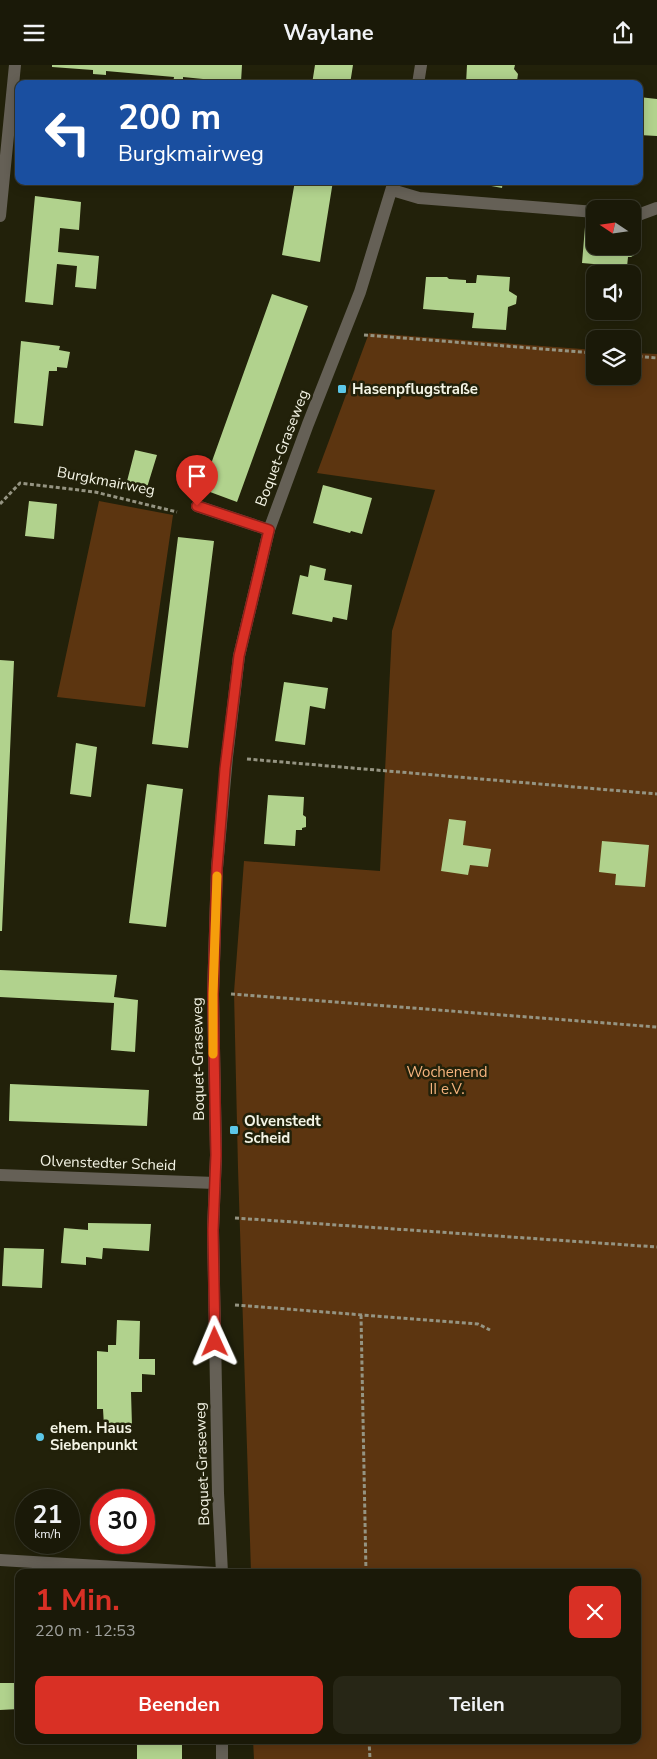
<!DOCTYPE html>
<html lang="de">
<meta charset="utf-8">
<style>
body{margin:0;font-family:"Nunito Sans",sans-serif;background:#272616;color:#f1f3f6;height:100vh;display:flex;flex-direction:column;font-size:19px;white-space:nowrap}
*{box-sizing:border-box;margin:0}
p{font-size:16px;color:#9fa09c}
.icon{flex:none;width:28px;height:28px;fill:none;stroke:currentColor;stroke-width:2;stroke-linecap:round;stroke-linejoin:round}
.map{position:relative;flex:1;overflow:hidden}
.panel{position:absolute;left:15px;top:1504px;width:626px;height:175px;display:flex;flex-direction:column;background:#1a1908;border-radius:10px;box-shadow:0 2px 12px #0003,0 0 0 1px #383829}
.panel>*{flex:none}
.guide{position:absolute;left:15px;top:15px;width:628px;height:105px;border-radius:10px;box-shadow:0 2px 12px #0003,0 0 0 1px #383829;background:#1a4fa0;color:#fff;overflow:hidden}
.needle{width:32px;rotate:283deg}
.buttons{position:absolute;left:586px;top:135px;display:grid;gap:10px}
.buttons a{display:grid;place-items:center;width:55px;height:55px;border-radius:10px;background:#1a1908;box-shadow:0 2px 12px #0003,0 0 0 1px #383829;font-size:25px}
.speed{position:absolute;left:15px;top:1424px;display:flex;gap:10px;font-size:25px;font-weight:700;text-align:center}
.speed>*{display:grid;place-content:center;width:65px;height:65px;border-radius:50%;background:#1a1908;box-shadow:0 2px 12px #0003,0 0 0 1px #383829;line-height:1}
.speed small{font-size:12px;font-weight:400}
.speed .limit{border:8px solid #d22;background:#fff;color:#111}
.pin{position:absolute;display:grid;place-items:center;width:42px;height:42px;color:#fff;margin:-51px -21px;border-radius:50% 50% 50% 0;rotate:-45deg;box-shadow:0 0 5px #0007}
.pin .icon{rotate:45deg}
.me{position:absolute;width:55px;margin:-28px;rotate:359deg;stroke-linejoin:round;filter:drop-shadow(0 0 4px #0008)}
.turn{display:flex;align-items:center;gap:18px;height:105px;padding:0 20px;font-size:22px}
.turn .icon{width:65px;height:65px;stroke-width:2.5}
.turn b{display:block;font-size:35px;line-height:42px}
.round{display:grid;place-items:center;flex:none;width:52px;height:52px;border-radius:10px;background:#272616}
.overview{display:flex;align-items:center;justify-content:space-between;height:85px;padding:0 20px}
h1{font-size:30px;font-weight:700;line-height:38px;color:#d93025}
.cta{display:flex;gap:10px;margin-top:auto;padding:10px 20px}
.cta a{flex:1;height:58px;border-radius:10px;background:#d93025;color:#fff;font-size:20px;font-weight:700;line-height:58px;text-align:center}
.cta a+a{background:#272616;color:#f1f3f6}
header{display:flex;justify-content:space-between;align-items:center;height:65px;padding:0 20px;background:#1a1908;font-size:22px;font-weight:700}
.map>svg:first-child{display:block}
</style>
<header><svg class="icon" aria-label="menu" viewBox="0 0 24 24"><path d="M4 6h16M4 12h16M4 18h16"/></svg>Waylane<svg class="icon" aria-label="share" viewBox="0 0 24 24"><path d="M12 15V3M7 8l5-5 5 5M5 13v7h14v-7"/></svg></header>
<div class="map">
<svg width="657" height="1694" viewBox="0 0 657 1694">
<rect width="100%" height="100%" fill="#22210a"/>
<!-- green -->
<path fill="#5c3510" d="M 369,268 L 595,285 L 595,311 L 632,311 L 633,288 L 657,289 L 657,1694 L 254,1694 L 253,1675 L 638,1675 L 638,1508 L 251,1507 L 238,1103 L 234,927 L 244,796 L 380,806 L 392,566 L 435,425 L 317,408 Z
M 99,436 L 173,450 L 145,642 L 57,632 Z"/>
<!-- building -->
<path fill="#b1d28d" d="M 52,0 L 242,0 L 241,17 L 212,15 L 212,19 L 203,19 L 203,14 L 183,12 L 183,18 L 173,18 L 174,12 L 106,6 L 106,10 L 93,9 L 93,5 L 52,2 Z
M 315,0 L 353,0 L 350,19 L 312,19 Z
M 467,0 L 515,0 L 514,4 L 518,9 L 517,16 L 515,19 L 466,19 Z
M 639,32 L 657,34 L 657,71 L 639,70 Z
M 295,116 L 333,116 L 320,197 L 282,190 Z
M 487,116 L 503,116 L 502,123 L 486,120 Z
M 35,131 L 81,137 L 79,165 L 60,163 L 58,187 L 99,191 L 96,224 L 75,222 L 77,201 L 57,199 L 53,240 L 25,237 Z
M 585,162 L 595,163 L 595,181 L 632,181 L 632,175 L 637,180 L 636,189 L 631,192 L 628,192 L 627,202 L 582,198 Z
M 477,210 L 510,212 L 509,226 L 517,231 L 516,239 L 508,242 L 506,265 L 472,263 L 474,248 L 423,244 L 426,212 L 447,212 L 449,214 L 466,215 L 466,218 L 476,218 Z
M 272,229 L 308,241 L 237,437 L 202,424 Z
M 21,276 L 60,281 L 59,285 L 70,287 L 67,303 L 57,302 L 57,306 L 49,306 L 43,361 L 14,358 Z
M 135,385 L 157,390 L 145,429 L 125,424 Z
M 323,420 L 372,433 L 362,469 L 351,466 L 350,468 L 313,458 Z
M 29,436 L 57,439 L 54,474 L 25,471 Z
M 178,472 L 214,476 L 188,683 L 152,679 Z
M 310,500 L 326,504 L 324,515 L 352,520 L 347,555 L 333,552 L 332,557 L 292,549 L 300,510 L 308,512 Z
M 0,595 L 14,596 L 2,866 L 0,866 Z
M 284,617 L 328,623 L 325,644 L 310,641 L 305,680 L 275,676 Z
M 76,678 L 97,682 L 91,732 L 70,729 Z
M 147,719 L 183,724 L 166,862 L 129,858 Z
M 268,730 L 304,732 L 303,750 L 306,752 L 306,762 L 302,763 L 302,765 L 296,765 L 295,781 L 264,779 Z
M 449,754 L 466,756 L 463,780 L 491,784 L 488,802 L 470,800 L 468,810 L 441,806 Z
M 602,776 L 649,780 L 645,822 L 615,820 L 616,809 L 599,807 Z
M 0,905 L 117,910 L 114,932 L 138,935 L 135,987 L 111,985 L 114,938 L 0,932 Z
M 10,1019 L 149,1025 L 147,1061 L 9,1056 Z
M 88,1158 L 151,1159 L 149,1186 L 103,1183 L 102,1194 L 86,1192 L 86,1200 L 61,1198 L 64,1163 L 88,1165 Z
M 4,1183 L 44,1184 L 42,1223 L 2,1221 Z
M 117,1255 L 140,1256 L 139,1294 L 155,1294 L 155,1310 L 142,1309 L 142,1327 L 131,1327 L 132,1361 L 104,1361 L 103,1344 L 97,1344 L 97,1286 L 108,1287 L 108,1280 L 116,1280 Z
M 0,1618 L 19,1618 L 19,1644 L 0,1645 Z
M 137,1675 L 182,1675 L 182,1694 L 137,1694 Z"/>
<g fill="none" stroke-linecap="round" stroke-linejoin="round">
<!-- path -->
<path stroke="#959482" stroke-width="3" stroke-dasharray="4 2.5" stroke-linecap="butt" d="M 364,270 L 595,288
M 632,291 L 657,293
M 0,439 L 20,418 L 95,427 L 177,447
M 247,694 L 657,729
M 231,929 L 657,962
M 235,1153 L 657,1182
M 235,1240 L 478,1259 L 490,1265
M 361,1250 L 366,1508
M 369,1675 L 370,1694"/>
<!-- lane -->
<path stroke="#656056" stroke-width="12" d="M 197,441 L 269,465"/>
<!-- street -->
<path stroke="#656056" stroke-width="12" d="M 418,19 L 421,0
M 392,125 L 419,133 L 595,147
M 632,150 L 638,150 L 657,143
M 0,151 L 15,0
M 0,1110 L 215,1118
M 0,1495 L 215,1508
M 222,1508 L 218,1428 L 213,1165 L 216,1090 L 213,929 L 217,803 L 227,692 L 239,591 L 269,465 L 308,359 L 360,227 L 394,116
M 222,1675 L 222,1694"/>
</g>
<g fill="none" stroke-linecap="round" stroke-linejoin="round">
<!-- route casing -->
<g stroke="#8d1f18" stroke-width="12">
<path id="route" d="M 197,441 L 269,465 L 239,591 L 225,704 L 217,803 L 213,929 L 216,1090 L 213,1165 L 215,1277"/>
</g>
<!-- route -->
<use href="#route" stroke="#d93025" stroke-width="9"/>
<!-- slow -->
<path stroke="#f59e0b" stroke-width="9" d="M 213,989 L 213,929 L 217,811"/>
</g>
<!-- markers -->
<g fill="#5cc7e8" stroke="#22210a" stroke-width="2">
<rect x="337" y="319" width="10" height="10" rx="2.5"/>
<rect x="229" y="1060" width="10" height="10" rx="2.5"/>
<circle cx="40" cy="1372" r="5"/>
</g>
<g text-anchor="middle" stroke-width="5" stroke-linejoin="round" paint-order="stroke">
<!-- poi labels -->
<g font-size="15" font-weight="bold" fill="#f4f4e5" stroke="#22210a" text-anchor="start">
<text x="352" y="329">Hasenpflugstraße</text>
<text x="244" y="1061">Olvenstedt<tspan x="244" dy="17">Scheid</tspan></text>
<text x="50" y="1368">ehem. Haus<tspan x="50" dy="17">Siebenpunkt</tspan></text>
</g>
<!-- street labels -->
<g font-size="15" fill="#f4f4e5" stroke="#22210a">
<text transform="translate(282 383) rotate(-69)" y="5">Boquet-Graseweg</text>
<text transform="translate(106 416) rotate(11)" y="5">Burgkmairweg</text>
<text transform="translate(198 994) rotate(-91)" y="5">Boquet-Graseweg</text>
<text transform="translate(108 1098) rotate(2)" y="5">Olvenstedter Scheid</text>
<text transform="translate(202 1399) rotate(-92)" y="5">Boquet-Graseweg</text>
</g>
<!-- park labels -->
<g font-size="15" fill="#f6b47e" stroke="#22210a">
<text x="447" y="1012">Wochenend<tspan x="447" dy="17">II e.V.</tspan></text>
</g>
</g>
</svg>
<div class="buttons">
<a><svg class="needle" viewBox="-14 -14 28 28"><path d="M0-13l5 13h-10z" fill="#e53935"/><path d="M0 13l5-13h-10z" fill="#9fa09c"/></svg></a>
<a><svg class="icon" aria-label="sound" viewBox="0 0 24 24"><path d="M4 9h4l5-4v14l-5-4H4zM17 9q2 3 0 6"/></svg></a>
<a><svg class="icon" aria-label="layers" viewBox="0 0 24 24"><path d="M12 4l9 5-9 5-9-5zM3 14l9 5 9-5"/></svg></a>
</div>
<div class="speed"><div>21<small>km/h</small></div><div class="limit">30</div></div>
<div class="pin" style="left:197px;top:441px;background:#d93025"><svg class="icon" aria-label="arrive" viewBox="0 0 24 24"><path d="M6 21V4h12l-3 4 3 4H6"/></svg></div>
<svg class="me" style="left:215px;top:1277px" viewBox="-20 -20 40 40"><path d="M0-17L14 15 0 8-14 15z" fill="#d93025" stroke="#fff" stroke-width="4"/></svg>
<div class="guide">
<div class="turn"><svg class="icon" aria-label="left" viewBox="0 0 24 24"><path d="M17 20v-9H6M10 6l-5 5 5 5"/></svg><div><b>200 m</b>Burgkmairweg</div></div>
</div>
<section class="panel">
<div class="overview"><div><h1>1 Min.</h1><p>220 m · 12:53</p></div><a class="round" style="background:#d93025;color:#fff"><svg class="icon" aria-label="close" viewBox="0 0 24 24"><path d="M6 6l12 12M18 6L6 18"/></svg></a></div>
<div class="cta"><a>Beenden</a><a>Teilen</a></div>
</section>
</div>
